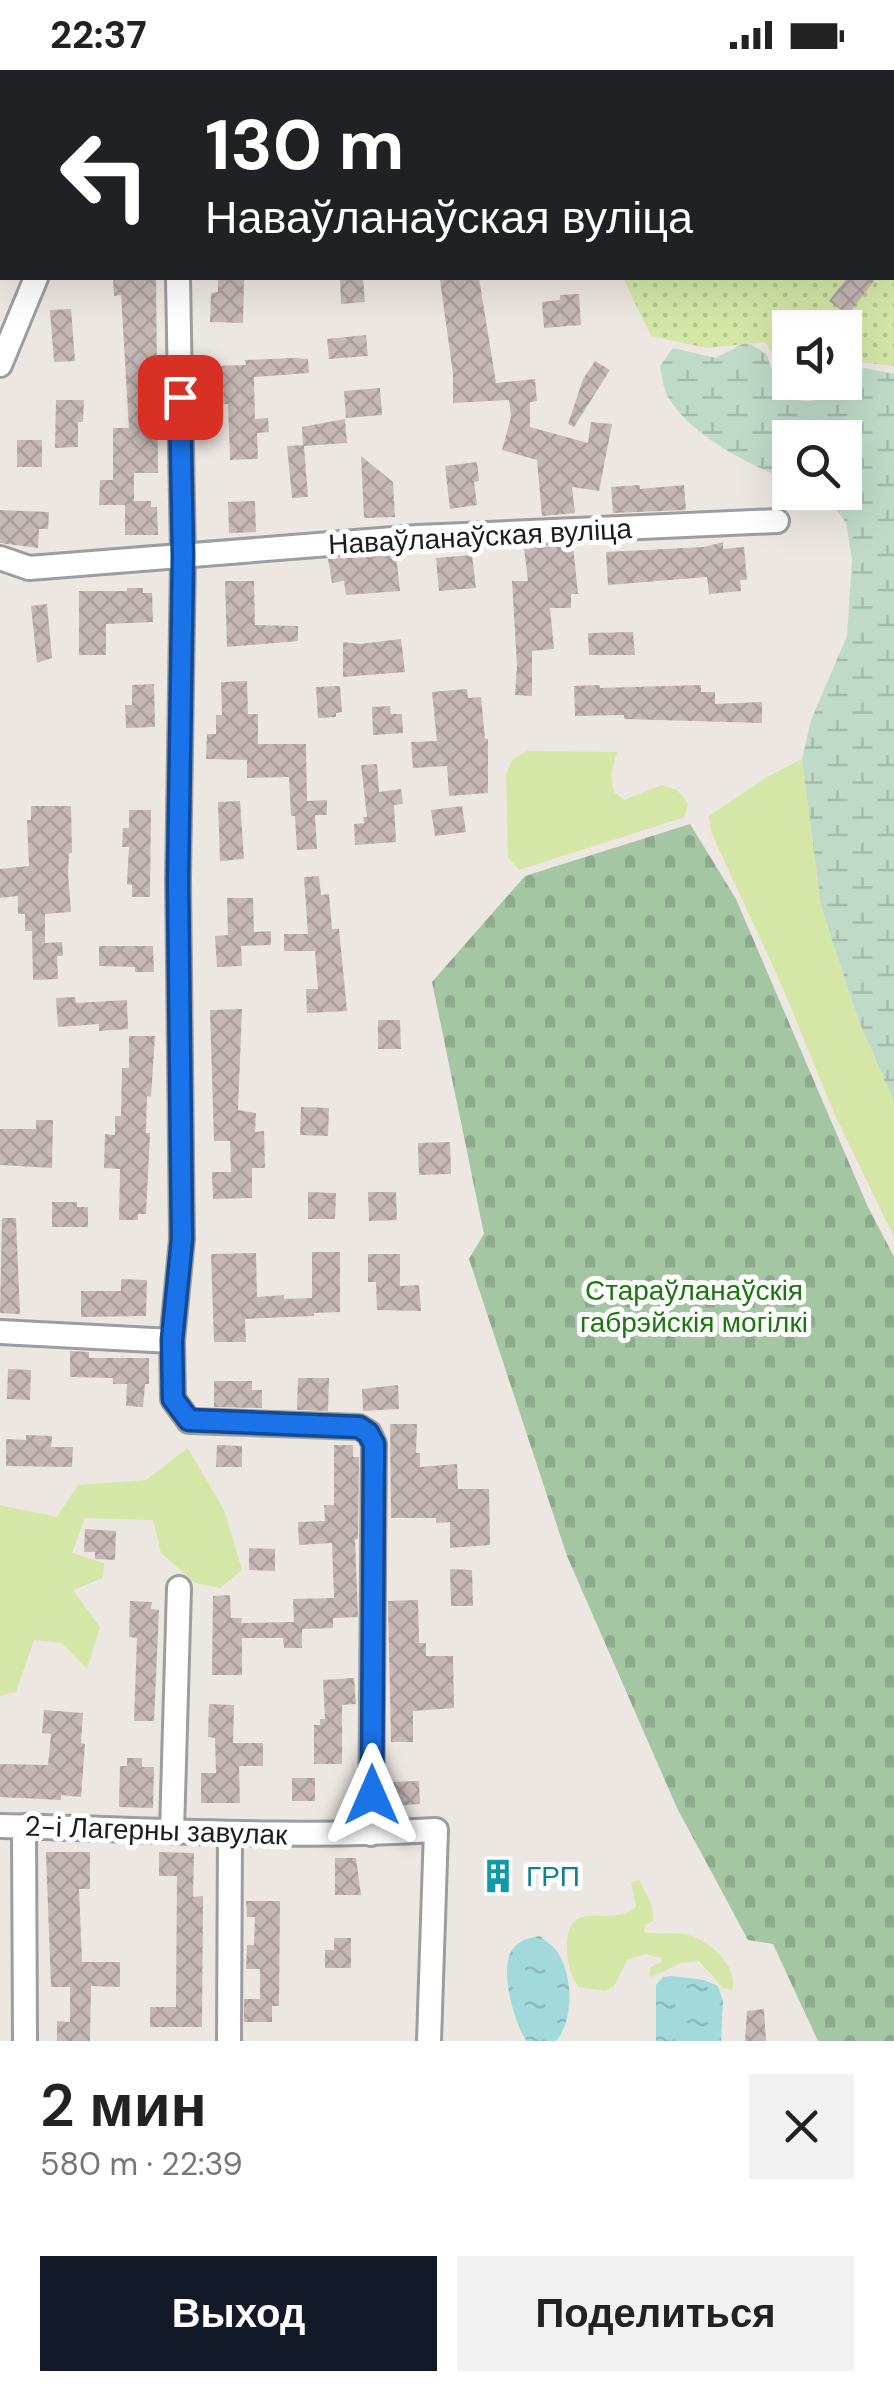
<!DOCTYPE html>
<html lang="ru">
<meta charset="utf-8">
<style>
body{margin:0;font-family:"DM Sans",sans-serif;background:#f2f2f2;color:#222;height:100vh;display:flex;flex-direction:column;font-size:38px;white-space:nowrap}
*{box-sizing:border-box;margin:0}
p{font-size:32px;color:#767676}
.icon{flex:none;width:55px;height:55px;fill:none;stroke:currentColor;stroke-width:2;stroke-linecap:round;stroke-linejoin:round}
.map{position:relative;height:1971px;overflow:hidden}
.sheet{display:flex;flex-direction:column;background:#fff;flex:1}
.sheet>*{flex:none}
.banner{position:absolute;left:0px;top:0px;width:895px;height:210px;box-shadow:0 10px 40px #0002;background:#202124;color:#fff;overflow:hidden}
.controls{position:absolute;left:772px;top:240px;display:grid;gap:20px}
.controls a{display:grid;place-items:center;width:90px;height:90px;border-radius:0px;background:#fff;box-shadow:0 10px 40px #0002;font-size:50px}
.pin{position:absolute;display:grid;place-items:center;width:85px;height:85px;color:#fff;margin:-42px;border-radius:20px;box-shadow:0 5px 15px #0006}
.me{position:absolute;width:110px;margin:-55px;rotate:0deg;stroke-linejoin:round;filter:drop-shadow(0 0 8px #0008)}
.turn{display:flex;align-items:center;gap:35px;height:210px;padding:0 40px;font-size:45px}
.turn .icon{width:130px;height:130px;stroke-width:2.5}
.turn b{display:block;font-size:70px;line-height:85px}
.round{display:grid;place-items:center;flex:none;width:105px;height:105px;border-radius:0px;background:#f2f2f2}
.headline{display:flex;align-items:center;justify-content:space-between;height:170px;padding:0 40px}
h1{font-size:60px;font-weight:600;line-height:75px}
.primary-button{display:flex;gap:20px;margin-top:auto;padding:20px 40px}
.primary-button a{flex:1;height:115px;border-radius:0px;background:#111827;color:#fff;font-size:40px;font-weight:600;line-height:115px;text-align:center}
.primary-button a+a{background:#f2f2f2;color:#222}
.status{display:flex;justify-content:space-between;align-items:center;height:70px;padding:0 50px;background:#fff;direction:ltr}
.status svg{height:28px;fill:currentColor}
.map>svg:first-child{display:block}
</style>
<div class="status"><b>22:37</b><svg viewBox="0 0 49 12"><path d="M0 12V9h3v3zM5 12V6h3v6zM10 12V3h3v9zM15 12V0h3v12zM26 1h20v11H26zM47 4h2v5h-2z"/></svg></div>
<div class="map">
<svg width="894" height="1971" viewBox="0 0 894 1971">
<defs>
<pattern id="wetland-marsh" width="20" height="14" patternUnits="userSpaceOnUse" patternTransform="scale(2.5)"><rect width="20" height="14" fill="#bfdbc8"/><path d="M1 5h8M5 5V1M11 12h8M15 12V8" fill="none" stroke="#a4bbab"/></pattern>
<pattern id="cemetery-stones" width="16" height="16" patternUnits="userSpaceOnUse" patternTransform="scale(2.5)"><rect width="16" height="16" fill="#a5c6a3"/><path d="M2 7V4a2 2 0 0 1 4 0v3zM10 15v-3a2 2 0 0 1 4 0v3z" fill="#8daa8c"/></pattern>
<pattern id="garden-dots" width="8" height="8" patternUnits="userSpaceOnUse" patternTransform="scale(2.5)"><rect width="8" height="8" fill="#d4e7a7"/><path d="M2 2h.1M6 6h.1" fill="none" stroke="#b5c68f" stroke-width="1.8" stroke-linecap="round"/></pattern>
<pattern id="water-ripples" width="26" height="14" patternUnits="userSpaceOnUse" patternTransform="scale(2.5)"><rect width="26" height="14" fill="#a2d9db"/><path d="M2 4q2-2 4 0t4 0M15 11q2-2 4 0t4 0" fill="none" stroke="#8bbabb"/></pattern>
<pattern id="building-cross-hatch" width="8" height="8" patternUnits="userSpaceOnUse" patternTransform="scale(2.5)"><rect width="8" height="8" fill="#c5b8b5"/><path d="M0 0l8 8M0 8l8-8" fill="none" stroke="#a99e9b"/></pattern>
</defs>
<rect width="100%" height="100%" fill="#ede7e1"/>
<!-- grass -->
<path fill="#d4e7a7" d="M 527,681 L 617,682 L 611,704 L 614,722 L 624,730 L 661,715 L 677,720 L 688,733 L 685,747 L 519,800 L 508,787 L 506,705 L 512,690 Z
M 802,689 L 821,836 L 858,949 L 894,1032 L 894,1167 L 834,1043 L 782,916 L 711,762 L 709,746 L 767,707 Z
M 188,1378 L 224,1440 L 242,1500 L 220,1518 L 195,1513 L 161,1483 L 153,1450 L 85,1448 L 72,1483 L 104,1493 L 103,1508 L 73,1520 L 100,1557 L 87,1599 L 62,1573 L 34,1570 L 16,1622 L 0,1626 L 0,1435 L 57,1447 L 78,1415 L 146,1410 Z
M 639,1810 L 652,1836 L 653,1851 L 645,1855 L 644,1862 C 658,1865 672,1862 685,1864 C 707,1868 740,1897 732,1920 L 723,1918 L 699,1891 L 681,1893 L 651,1907 L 649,1905 L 651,1897 L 662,1892 L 661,1888 L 645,1884 L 627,1890 L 614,1916 L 606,1921 L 579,1917 C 571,1907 567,1892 567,1879 C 566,1824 608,1860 636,1837 L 631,1813 Z"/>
<!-- wetland -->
<path fill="url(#wetland-marsh)" d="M 746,272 L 767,284 C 783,352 825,337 864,298 L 894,304 L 894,1032 L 858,949 L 821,836 L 802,689 L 811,650 L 847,566 L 852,490 L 846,453 L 827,425 L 820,423 L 845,422 L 845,368 L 790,368 L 790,411 C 747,393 693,368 668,327 C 663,318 662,306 660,296 L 673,278 L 716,288 Z"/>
<!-- cemetery -->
<path fill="url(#cemetery-stones)" d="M 690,754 L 736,829 L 868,1137 L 894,1187 L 894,1971 L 818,1971 L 773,1874 L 748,1870 L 677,1738 L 567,1486 L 469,1189 L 484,1164 L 432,912 L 525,806 Z"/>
<!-- garden -->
<path fill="url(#garden-dots)" d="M 540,0 L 894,0 L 894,296 L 860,292 L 845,308 L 845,258 L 790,258 L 790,310 L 765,272 L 707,278 L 651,266 L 623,208 L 892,208 L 892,2 Z"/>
<!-- water -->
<path fill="url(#water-ripples)" d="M 540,1866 C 547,1872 554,1876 558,1883 C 573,1905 574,1951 556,1971 L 527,1971 C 514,1955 499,1898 512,1880 C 519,1870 528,1868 540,1866 Z
M 672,1906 L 704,1910 L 718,1916 L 723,1931 L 721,1971 L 656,1971 L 656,1915 L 663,1907 Z"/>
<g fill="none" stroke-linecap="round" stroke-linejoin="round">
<!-- stream -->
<path stroke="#a2d9db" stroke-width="5" d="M 65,0 L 67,2
M 0,51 L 2,49"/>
</g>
<!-- building -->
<path fill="url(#building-cross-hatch)" d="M 113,208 L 156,208 L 158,403 L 134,403 L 134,431 L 151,431 L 151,437 L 157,437 L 158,465 L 125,465 L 125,435 L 99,435 L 100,410 L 113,410 L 113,358 L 129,358 L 121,225 L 114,226 Z
M 340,208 L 363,208 L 365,232 L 341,234 Z
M 460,208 L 479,208 L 496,313 L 535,309 L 537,331 L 530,332 L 530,357 L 588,373 L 591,352 L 612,354 L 599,421 L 572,417 L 575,443 L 542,446 L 537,390 L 502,380 L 511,347 L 509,330 L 453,333 L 453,304 L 440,210 Z
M 847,208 L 876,208 L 848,245 L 829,231 Z
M 218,209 L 244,210 L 243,253 L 210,252 L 211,223 L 218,222 Z
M 579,224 L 581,255 L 544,258 L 542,232 L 560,230 L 560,225 Z
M 71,239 L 75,291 L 54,292 L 50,240 Z
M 366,265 L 368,286 L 329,289 L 327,269 Z
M 294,288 L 308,289 L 309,303 L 254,307 L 255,349 L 268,348 L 269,362 L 257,363 L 258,389 L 230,390 L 228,334 L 214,334 L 213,296 L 246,295 L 245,290 Z
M 595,291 L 610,300 L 574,357 L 568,354 L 583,309 Z
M 380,318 L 382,345 L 346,348 L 344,321 Z
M 56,330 L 84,330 L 83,352 L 78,352 L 78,377 L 55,378 Z
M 345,349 L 347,373 L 304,376 L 308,427 L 292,428 L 287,376 L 303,375 L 302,357 Z
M 17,370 L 42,370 L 42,397 L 17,397 Z
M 361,386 L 393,412 L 395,447 L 364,448 Z
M 477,392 L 479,411 L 474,412 L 477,435 L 450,439 L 445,396 Z
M 640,415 L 640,419 L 684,415 L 686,440 L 613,443 L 611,417 Z
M 255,431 L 256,462 L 229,463 L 228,432 Z
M 0,440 L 49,442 L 48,459 L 39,459 L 38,478 L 0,473 Z
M 723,472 L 723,479 L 744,477 L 747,510 L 740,510 L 741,521 L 709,524 L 707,507 L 608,515 L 606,482 L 704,477 Z
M 573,475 L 578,524 L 571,524 L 571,538 L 550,538 L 554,579 L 532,581 L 532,626 L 515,625 L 517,596 L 512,511 L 528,511 L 524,478 Z
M 396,485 L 400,521 L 346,525 L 344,511 L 332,513 L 328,489 Z
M 472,485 L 476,518 L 439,521 L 436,488 Z
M 225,511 L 254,511 L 255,555 L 298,556 L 298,571 L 227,577 Z
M 127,518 L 143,518 L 143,523 L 152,523 L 153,552 L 106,554 L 106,585 L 79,585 L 79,521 L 127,521 Z
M 47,534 L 52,588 L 37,593 L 31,536 Z
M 633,562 L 635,585 L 589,585 L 588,563 Z
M 401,569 L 405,602 L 343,607 L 343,572 L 360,574 Z
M 247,611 L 248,644 L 258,644 L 258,674 L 306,674 L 307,731 L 327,730 L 327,745 L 315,745 L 317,779 L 297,780 L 295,746 L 291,746 L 289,707 L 247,708 L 247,690 L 206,689 L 207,664 L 216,664 L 216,645 L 222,645 L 221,612 Z
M 154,614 L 155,657 L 126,658 L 125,635 L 132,635 L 132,615 Z
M 600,615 L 600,618 L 701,615 L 701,622 L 715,622 L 715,634 L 762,632 L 762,653 L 624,649 L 624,645 L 575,646 L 574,616 Z
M 340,616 L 342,642 L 336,643 L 336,647 L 318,648 L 316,617 Z
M 467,619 L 468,628 L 481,627 L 485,669 L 488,669 L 488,723 L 449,726 L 447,696 L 413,698 L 411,672 L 437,671 L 432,622 Z
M 390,636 L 391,644 L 402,644 L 403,663 L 373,665 L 372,637 Z
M 377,694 L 379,722 L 401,719 L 403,734 L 394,735 L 396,772 L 355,775 L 354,754 L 364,753 L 363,747 L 367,747 L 361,695 Z
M 240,731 L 244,789 L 220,791 L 218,732 Z
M 31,736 L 71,736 L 72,783 L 69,783 L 68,804 L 71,842 L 45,844 L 45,873 L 62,872 L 63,886 L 57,886 L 58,909 L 33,910 L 32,861 L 25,861 L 25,844 L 18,844 L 18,826 L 0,828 L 0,799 L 29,796 L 27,750 L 31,750 Z
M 462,736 L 466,762 L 435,766 L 431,740 Z
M 129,740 L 151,740 L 150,827 L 132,827 L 132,815 L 127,814 L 129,777 L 122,777 L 123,758 L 129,758 Z
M 319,806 L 321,825 L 329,824 L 332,859 L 339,859 L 347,941 L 307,943 L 306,919 L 318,919 L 315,881 L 284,881 L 284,864 L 308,864 L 304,807 Z
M 227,828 L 253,828 L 254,862 L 271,861 L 271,875 L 241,876 L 242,896 L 217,897 L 215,866 L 228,865 Z
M 99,876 L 153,876 L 154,902 L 135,902 L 135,897 L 99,896 Z
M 75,927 L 76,933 L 127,930 L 128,959 L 99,961 L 99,954 L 58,957 L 56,928 Z
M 242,939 L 238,1040 L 256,1043 L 255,1062 L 264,1061 L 265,1098 L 252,1098 L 252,1128 L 213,1129 L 212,1102 L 231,1102 L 230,1071 L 214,1071 L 210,940 Z
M 378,950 L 400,950 L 401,979 L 378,979 Z
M 129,966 L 155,966 L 151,1027 L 147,1026 L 146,1063 L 150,1063 L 146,1144 L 138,1144 L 138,1150 L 119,1150 L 120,1099 L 104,1098 L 105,1064 L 115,1065 L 115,1046 L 121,1046 L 122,998 L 129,998 Z
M 301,1037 L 329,1038 L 328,1066 L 300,1065 Z
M 36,1050 L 53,1050 L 52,1098 L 0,1095 L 0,1059 L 36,1059 Z
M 450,1072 L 451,1104 L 419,1105 L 418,1073 Z
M 308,1122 L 336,1123 L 335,1149 L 308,1149 Z
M 368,1122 L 396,1122 L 397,1150 L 369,1151 Z
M 52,1132 L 77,1132 L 77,1137 L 88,1137 L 88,1157 L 52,1157 Z
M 2,1148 L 16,1148 L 20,1244 L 0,1243 Z
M 312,1182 L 340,1182 L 340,1242 L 314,1243 L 314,1246 L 245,1249 L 246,1272 L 214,1272 L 211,1184 L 256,1183 L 257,1227 L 284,1225 L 284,1229 L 312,1228 Z
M 368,1184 L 400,1184 L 400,1216 L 419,1215 L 421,1241 L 377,1240 L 376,1212 L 368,1212 Z
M 121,1209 L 147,1210 L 146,1246 L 81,1247 L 81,1221 L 121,1221 Z
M 70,1281 L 89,1282 L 89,1288 L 149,1288 L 149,1314 L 145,1314 L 143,1337 L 126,1336 L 127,1314 L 113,1314 L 113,1308 L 70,1307 Z
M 8,1299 L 31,1300 L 30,1330 L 7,1329 Z
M 298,1308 L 329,1308 L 328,1341 L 297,1340 Z
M 214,1311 L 252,1311 L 252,1320 L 262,1320 L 262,1338 L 214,1337 Z
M 398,1315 L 399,1339 L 363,1341 L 362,1319 Z
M 390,1354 L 417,1354 L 416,1383 L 420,1383 L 420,1397 L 457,1394 L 458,1419 L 489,1419 L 490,1475 L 450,1478 L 450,1452 L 436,1453 L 436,1448 L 391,1448 Z
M 26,1365 L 52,1366 L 51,1377 L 73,1377 L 72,1397 L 6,1396 L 6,1369 L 26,1370 Z
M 217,1375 L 242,1376 L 242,1397 L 216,1397 Z
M 334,1375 L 353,1375 L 353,1387 L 359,1387 L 358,1469 L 355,1469 L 358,1547 L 333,1548 L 333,1558 L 302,1559 L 302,1578 L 284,1578 L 283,1568 L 242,1568 L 242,1605 L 212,1605 L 213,1526 L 230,1525 L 231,1548 L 242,1548 L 241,1553 L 294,1552 L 293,1529 L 334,1528 L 332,1473 L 299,1475 L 298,1452 L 325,1451 L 324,1435 L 334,1435 Z
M 85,1459 L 116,1461 L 115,1490 L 95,1489 L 95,1482 L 84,1482 Z
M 249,1478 L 275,1479 L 275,1501 L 249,1500 Z
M 450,1499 L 472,1500 L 473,1536 L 451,1536 Z
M 418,1530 L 419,1573 L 426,1573 L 426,1586 L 453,1586 L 454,1638 L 413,1641 L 413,1672 L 391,1672 L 388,1531 Z
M 130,1531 L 152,1532 L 151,1539 L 159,1540 L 154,1651 L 134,1651 L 137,1568 L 129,1567 Z
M 354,1608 L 356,1634 L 342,1635 L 342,1694 L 314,1694 L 314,1655 L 320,1655 L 320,1649 L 325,1649 L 323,1610 Z
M 209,1634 L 234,1635 L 233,1673 L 263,1673 L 263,1696 L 239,1696 L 240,1733 L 201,1733 L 201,1703 L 216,1703 L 215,1668 L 208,1667 Z
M 44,1640 L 83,1643 L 81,1673 L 85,1674 L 81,1727 L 61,1725 L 61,1730 L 0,1727 L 0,1694 L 48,1695 L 51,1664 L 42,1663 Z
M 127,1688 L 142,1688 L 142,1697 L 154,1697 L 153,1738 L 119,1737 L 120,1696 L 127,1696 Z
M 292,1708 L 315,1708 L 315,1731 L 292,1731 Z
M 419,1711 L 420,1734 L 390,1736 L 389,1712 Z
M 46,1782 L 90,1782 L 90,1819 L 79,1819 L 82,1892 L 120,1892 L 120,1917 L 91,1916 L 90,1971 L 57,1971 L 57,1951 L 70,1952 L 70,1917 L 51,1917 Z
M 159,1782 L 194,1783 L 193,1827 L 203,1826 L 202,1957 L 150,1957 L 150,1937 L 176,1937 L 177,1806 L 159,1806 Z
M 335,1788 L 356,1788 L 361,1825 L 335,1825 Z
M 246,1831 L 280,1831 L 279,1936 L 272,1936 L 272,1952 L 244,1952 L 244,1929 L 260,1929 L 260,1899 L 246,1899 L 247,1875 L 254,1875 L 255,1847 L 247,1847 Z
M 334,1868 L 351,1868 L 351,1898 L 325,1898 L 325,1880 L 334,1880 Z
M 764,1939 L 766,1971 L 745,1971 L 747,1941 Z"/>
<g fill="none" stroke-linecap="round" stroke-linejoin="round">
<!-- minor casing -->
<g stroke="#9d9d9d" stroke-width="28">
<path id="minor" d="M 132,0 L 135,2
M 178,208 L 183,487 L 178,810 L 182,1169 L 172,1271 L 173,1329 L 189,1351 L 359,1357 L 369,1363 L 374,1374 L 371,1764
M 0,295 L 36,208
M 0,488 L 29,498 L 418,467 L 777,451
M 0,1262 L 172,1271
M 0,1756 C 146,1759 291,1769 436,1760 L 429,1971
M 24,1756 L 25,1971
M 172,1761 L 179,1518
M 229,1971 L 230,1765"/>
</g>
<!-- minor -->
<use href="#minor" stroke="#fff" stroke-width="22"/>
</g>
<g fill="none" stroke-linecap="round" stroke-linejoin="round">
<!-- route casing -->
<g stroke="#114b97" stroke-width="25">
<path id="route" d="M 180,327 L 183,487 L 178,810 L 182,1169 L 172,1270 L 173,1329 L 189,1350 L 359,1357 L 368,1363 L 374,1374 L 372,1725"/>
</g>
<!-- route -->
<use href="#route" stroke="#1a73e8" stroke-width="18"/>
</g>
<!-- icons -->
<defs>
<g id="building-bare" transform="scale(2.7)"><path d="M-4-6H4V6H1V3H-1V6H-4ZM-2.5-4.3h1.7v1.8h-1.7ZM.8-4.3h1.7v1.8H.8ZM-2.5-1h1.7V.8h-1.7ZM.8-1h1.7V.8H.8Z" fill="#0f9aa8" stroke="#fff" stroke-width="2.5" paint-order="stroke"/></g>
</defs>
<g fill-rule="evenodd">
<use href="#building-bare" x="498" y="1806"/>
</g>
<g text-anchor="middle" stroke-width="10" stroke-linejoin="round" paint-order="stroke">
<!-- street labels -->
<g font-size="28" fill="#1c1c1c" stroke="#fff">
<text transform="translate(480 466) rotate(-3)" y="10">Наваўланаўская вуліца</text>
<text transform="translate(156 1760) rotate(2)" y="10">2-і Лагерны завулак</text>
</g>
<!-- park labels -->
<g font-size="28" fill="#19770d" stroke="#fff">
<text x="694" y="1230">Стараўланаўскія<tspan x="694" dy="32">габрэйскія могілкі</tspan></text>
</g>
<!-- culture labels -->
<g font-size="28" fill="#0d838f" stroke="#fff" text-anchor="start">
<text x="526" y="1816">ГРП</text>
</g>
</g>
</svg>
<div class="controls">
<a><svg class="icon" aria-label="sound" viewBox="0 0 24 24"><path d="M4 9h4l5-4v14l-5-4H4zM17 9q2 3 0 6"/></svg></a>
<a><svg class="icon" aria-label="search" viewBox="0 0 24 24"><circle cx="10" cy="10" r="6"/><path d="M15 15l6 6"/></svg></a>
</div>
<div class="pin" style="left:180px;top:327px;background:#d93025"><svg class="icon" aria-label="arrive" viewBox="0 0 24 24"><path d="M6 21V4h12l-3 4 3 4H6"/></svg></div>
<svg class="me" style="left:372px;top:1725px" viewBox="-20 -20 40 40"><path d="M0-17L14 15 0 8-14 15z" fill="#1a73e8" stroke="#fff" stroke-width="4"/></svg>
<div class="banner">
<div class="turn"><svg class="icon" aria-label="left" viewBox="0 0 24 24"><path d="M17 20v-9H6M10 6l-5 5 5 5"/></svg><div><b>130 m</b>Наваўланаўская вуліца</div></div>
</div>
</div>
<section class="sheet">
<div class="headline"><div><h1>2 мин</h1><p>580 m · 22:39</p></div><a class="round"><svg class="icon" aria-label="close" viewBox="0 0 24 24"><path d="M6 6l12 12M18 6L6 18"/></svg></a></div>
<div class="primary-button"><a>Выход</a><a>Поделиться</a></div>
</section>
